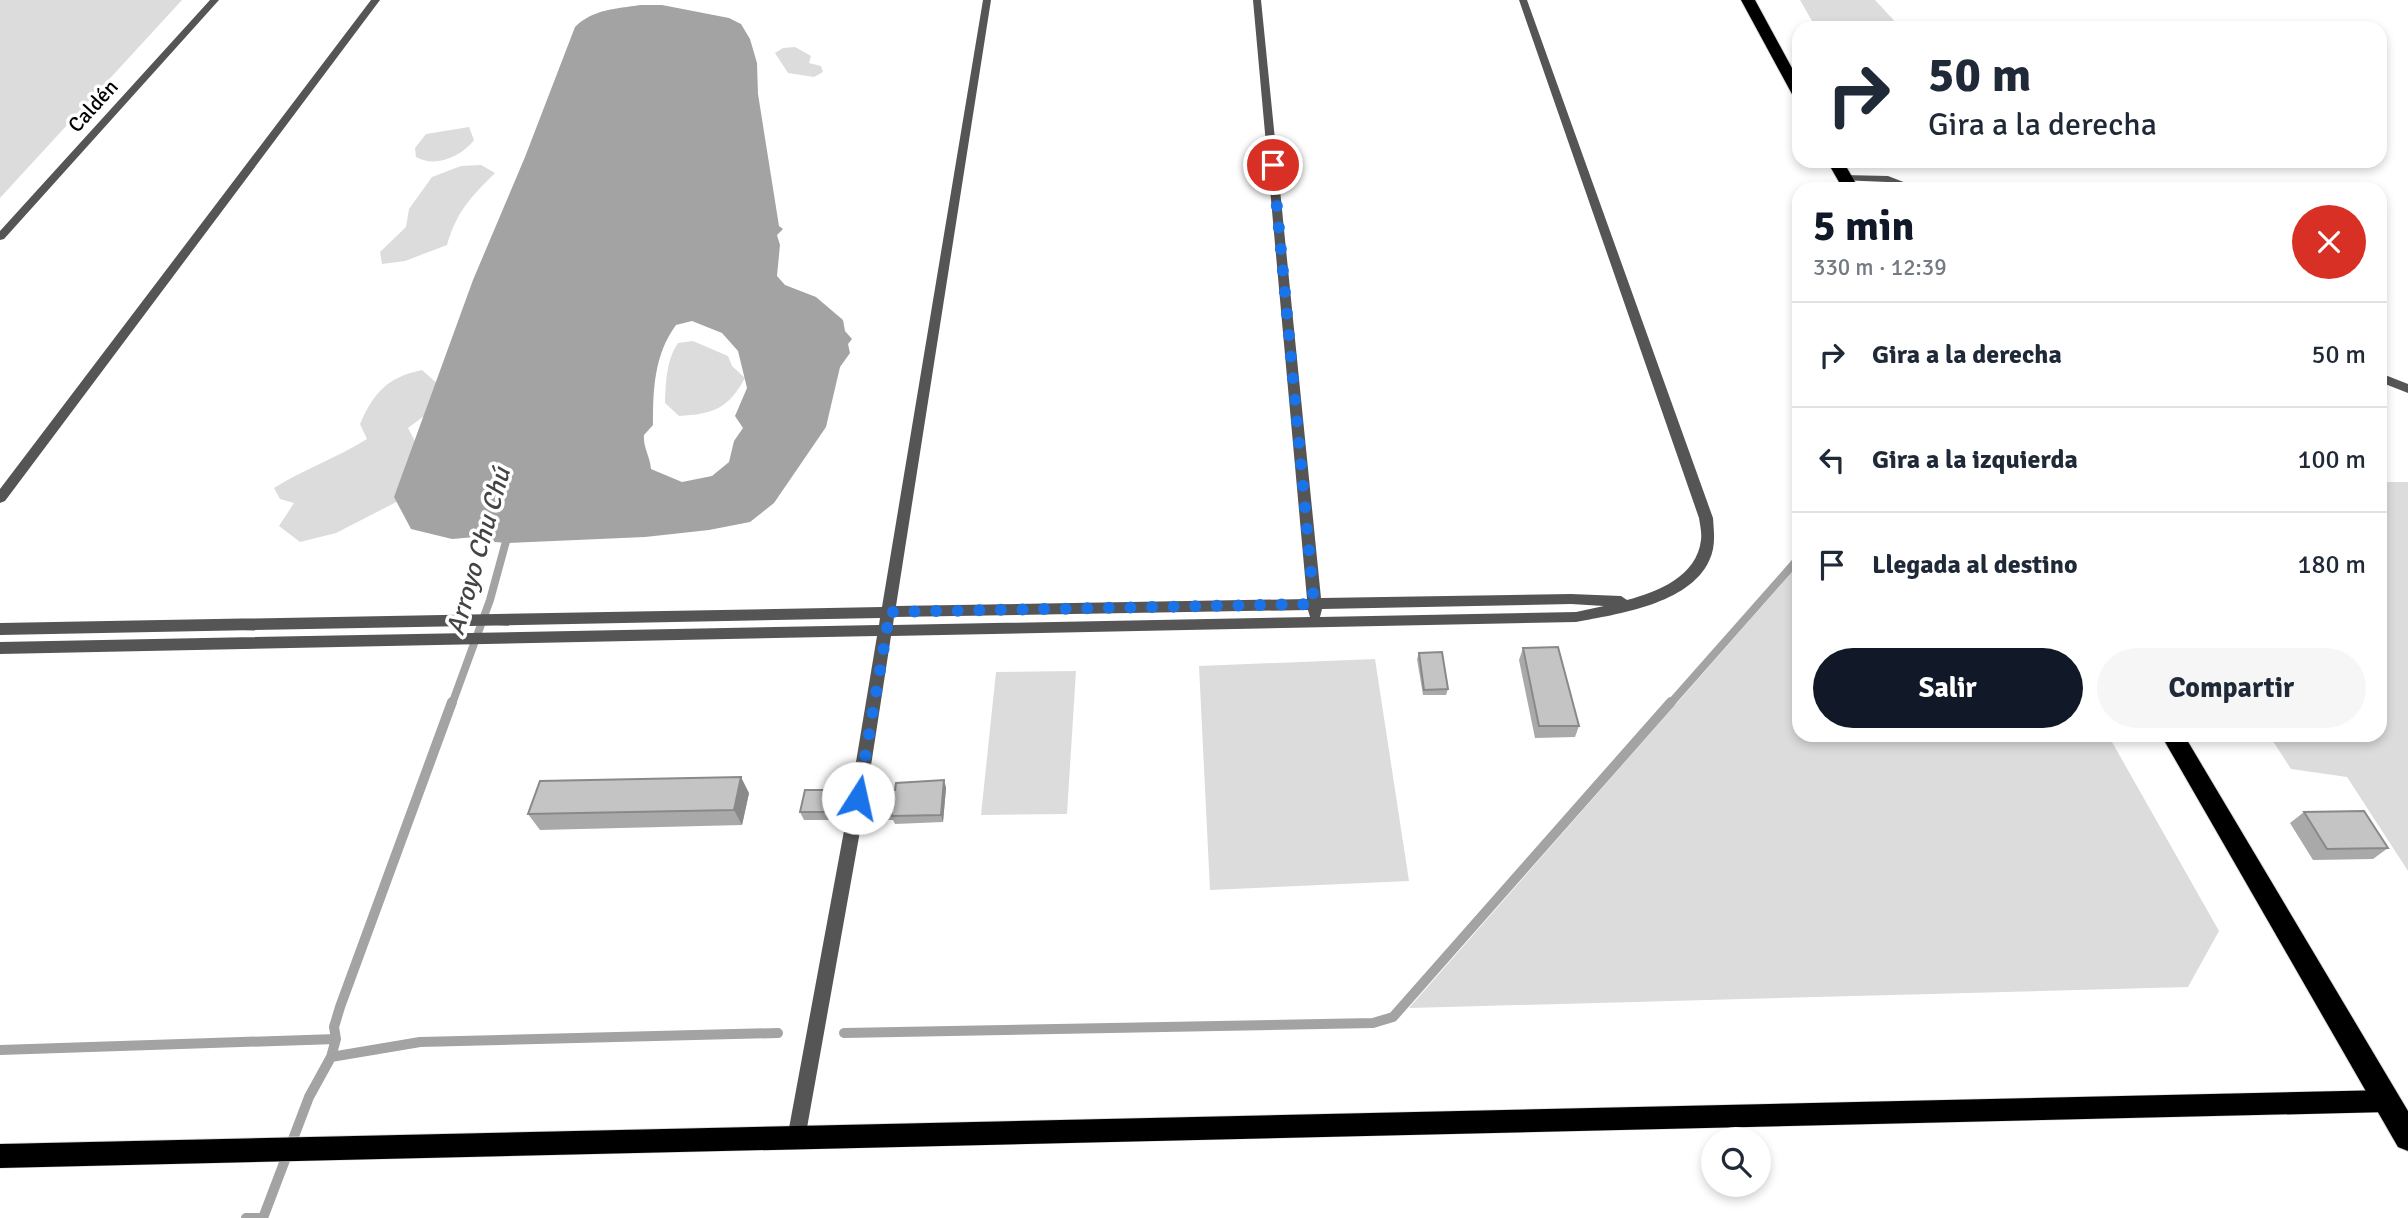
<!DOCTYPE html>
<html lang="es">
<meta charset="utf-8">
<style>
body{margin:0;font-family:Signika,sans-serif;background:#f6f6f7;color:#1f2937;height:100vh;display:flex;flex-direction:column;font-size:26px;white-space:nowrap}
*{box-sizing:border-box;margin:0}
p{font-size:23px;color:#747a83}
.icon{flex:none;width:38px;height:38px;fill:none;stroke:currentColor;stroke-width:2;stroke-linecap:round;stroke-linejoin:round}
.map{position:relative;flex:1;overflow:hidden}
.side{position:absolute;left:1792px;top:182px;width:595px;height:560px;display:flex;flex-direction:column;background:#fff;border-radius:21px;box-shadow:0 4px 10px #0003}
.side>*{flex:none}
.top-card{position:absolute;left:1792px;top:21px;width:595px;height:147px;border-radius:21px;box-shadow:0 4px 10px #0003;background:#fff;color:#1f2937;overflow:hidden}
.fabs{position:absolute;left:1701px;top:1127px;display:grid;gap:14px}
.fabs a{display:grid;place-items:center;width:70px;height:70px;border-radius:50%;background:#fff;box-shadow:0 4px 10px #0003;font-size:35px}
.pin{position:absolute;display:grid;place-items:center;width:60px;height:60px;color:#fff;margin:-30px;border:4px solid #fff;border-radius:50%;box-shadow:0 2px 7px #0007}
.me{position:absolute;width:77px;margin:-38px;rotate:10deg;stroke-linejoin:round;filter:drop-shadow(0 0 5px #0008)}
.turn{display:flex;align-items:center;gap:24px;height:147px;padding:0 21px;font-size:32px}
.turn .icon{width:91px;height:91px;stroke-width:2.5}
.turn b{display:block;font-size:49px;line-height:60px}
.round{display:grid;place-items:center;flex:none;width:74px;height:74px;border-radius:37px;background:#f6f6f7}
.head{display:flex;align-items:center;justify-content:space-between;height:119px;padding:0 21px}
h1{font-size:42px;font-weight:700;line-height:52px;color:#111827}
.action{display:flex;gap:14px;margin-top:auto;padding:14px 21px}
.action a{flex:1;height:80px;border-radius:42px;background:#111827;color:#fff;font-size:28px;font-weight:700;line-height:80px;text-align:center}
.action a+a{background:#f6f6f7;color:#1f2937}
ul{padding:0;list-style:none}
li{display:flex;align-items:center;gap:21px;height:105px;padding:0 21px;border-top:2px solid #e0e1e3}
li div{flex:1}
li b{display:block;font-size:26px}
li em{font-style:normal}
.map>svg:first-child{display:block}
</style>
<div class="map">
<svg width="2408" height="1218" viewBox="0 0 2408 1218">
<rect width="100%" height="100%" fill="#fff"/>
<!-- green -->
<path fill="#dcdcdc" d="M 0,0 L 182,0 L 0,198 Z
M 1800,0 L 1875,0 L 1901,28 L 1816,28 Z
M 795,47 L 811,56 L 809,63 L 821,66 L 823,72 L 814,77 L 788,73 L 775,53 L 783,48 Z
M 469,127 L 474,140 C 461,157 435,168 416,157 L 415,148 L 426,134 Z
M 481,165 L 495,173 C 470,198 457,211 447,245 L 405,261 L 382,264 L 380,252 L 406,227 L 409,209 L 432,177 L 461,166 Z
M 693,341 L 728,356 L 732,366 L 745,378 C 728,409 713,414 679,416 L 665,403 C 666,383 666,360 678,343 Z
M 422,370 L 441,387 L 440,404 L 408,428 L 419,449 L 410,495 L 336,533 L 300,542 L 279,526 L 294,503 L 280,499 L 274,488 C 304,469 337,458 367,439 L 360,424 C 374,392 388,377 422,370 Z
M 2380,482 L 2408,482 L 2408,871 L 2347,777 L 2291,769 L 2269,735 L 2380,735 Z
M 1799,564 L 1799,735 L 2108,735 L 2219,931 L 2188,987 L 1409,1008 Z
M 1375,659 L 1409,881 L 1210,890 L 1199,666 Z
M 1076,671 L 1067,814 L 981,815 L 996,672 Z"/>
<!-- water -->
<path fill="#a3a3a3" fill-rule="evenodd" d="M 640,5 L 662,5 L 729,18 L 741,24 L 750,39 L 757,63 L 758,94 L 779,226 L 783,229 L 777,235 L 780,245 L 777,276 L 785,285 L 816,297 L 843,320 L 845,331 L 852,339 L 848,344 L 850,353 L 840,367 L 826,427 L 774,503 L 750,522 L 709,530 L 645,537 L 506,543 L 495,542 L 487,536 L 452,539 L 411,529 L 394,497 L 473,280 L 525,157 L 575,27 C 593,9 616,9 640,5 ZM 692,321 L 722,333 L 738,351 L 747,388 L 735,416 L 743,428 L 734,441 L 729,462 L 712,476 L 682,482 L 651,469 C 650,456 643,448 644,435 L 653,425 C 653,390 654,355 676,325 Z"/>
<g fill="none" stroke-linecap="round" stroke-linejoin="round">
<!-- stream-far1 -->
<path stroke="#a3a3a3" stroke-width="8" d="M 452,704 L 490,600 L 508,534
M 1670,704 L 1799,558"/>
<!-- stream -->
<path stroke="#a3a3a3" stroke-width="10" d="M 844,1033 L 1373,1023 L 1393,1017 L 1671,702
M 0,1050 L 336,1039
M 331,1057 L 420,1042 L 778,1033
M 246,1218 L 263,1218
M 263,1218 L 309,1097 L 331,1057 L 336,1039 L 334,1027 L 340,1007 L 452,702"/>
<!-- primary casing -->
<g stroke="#dbdbdb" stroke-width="1">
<path id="primary" d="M 2388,1090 L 2396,1093 L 2399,1101 L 2396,1109 L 2388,1112 L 0,1168 L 0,1144 Z"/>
</g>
<!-- highway casing -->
<g stroke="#dbdbdb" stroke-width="2">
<path id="highway" d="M 1741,0 L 1755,0 L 1799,81 L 1799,98 L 1792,94 Z
M 1827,161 L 1843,161 L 1859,189 L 1843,189 Z
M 2161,735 L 2184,735 L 2408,1111 L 2408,1151 L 2398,1147 Z"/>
</g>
<!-- street -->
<path fill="#555" fill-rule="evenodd" d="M 210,0 L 219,0 L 4,239 L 0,240 L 0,231 Z
M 371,0 L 380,0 L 5,501 L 0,503 L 0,489 Z
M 983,0 L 991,0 L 896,606 L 1307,599 L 1253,0 L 1261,0 L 1321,598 L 1571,594 L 1621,596 L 1627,600 C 1658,592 1697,576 1701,540 C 1702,533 1700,525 1699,518 L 1519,0 L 1527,0 L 1713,518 C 1714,533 1716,547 1709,561 C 1689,604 1618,614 1576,622 L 891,636 L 866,798 L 864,803 L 858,805 L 852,803 L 850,798 L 877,636 L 0,654 L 0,642 L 879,625 L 880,618 L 0,635 L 0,623 L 882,607 ZM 1571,604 L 1604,606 L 1576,612 L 1320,617 L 1322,609 ZM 1308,610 L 1310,617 L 893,625 L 894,617 Z
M 1844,175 L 1888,176 L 1922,189 L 1907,189 L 1887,182 L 1840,180 L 1839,178 Z
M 2380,373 L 2408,384 L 2408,393 L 2380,382 Z
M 854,813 L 860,815 L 862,820 L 805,1139 L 803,1146 L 796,1148 L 789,1146 L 787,1139 L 846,820 L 848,815 Z"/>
<!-- primary -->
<use href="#primary" fill="#000" fill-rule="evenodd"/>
<!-- highway -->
<use href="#highway" fill="#000" fill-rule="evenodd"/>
</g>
<!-- wall -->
<path fill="#a9a9a9" d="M 1523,648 L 1579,726 L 1575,737 L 1535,738 L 1519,660 Z
M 1419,653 L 1448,689 L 1446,695 L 1423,695 L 1417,659 Z
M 944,780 L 946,788 L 943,822 L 895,824 L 893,820 L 864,820 L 861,813 L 855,811 L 847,813 L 843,820 L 804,820 L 800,812 L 848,798 L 856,800 Z
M 749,793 L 742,825 L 540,830 L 528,814 Z
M 2304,812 L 2388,848 L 2373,859 L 2313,860 L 2290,823 Z"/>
<!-- shaded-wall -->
<path fill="#898989" d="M 741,777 L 749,793 L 742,825 L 734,810 Z
M 944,780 L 946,788 L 943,822 L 941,815 Z
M 852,803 L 855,811 L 847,813 L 843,820 L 840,812 L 844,805 Z"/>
<!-- building -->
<path fill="#c4c4c4" stroke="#898989" stroke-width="2" d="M 1558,647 L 1579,726 L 1539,726 L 1523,648 Z
M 1442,652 L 1448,689 L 1424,690 L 1419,653 Z
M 741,777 L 734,810 L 528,814 L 540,781 Z
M 944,780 L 941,815 L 892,816 L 891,812 L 861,812 L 858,805 L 852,803 L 844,805 L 840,812 L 800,812 L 805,790 L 844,790 L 848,798 L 856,800 L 863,796 L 866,790 L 895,790 L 896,783 Z
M 2364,811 L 2388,848 L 2327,849 L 2304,812 Z"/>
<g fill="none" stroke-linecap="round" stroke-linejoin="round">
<!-- route -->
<path stroke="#1a73e8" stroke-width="12" stroke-dasharray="0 21.6" d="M 858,798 L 887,629 L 887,612 L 1314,604 L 1273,165"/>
</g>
<g text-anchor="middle" stroke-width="7" stroke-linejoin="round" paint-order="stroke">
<!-- far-street labels -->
<g font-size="21" fill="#000" stroke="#fff">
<text transform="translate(93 106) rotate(-48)" y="7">Caldén</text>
</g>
<!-- water labels -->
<g font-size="26" font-style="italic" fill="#444" stroke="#fff">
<text transform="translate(478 551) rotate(-74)" y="9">Arroyo Chu Chú</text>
</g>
</g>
</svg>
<div class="fabs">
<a><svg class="icon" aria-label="search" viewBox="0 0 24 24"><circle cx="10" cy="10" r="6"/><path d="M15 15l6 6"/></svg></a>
</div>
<div class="pin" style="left:1273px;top:165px;background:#d93025"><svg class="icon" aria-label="arrive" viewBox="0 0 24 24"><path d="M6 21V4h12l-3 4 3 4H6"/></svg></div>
<svg class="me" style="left:858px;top:798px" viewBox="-20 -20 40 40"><circle r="19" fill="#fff"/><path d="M0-13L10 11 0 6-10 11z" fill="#1a73e8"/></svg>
<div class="top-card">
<div class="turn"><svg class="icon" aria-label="right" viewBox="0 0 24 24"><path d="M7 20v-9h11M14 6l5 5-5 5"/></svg><div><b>50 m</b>Gira a la derecha</div></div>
</div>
<section class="side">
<div class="head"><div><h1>5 min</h1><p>330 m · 12:39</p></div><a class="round" style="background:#d93025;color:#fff"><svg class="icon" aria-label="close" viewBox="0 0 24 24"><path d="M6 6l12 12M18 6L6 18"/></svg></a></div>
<ul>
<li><svg class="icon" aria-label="right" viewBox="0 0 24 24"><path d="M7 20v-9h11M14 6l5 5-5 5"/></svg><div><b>Gira a la derecha</b></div><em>50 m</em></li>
<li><svg class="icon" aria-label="left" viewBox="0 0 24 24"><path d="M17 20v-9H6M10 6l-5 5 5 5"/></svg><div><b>Gira a la izquierda</b></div><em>100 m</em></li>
<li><svg class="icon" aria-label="arrive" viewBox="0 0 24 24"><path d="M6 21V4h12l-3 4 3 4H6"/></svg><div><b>Llegada al destino</b></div><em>180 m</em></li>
</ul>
<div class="action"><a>Salir</a><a>Compartir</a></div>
</section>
</div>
